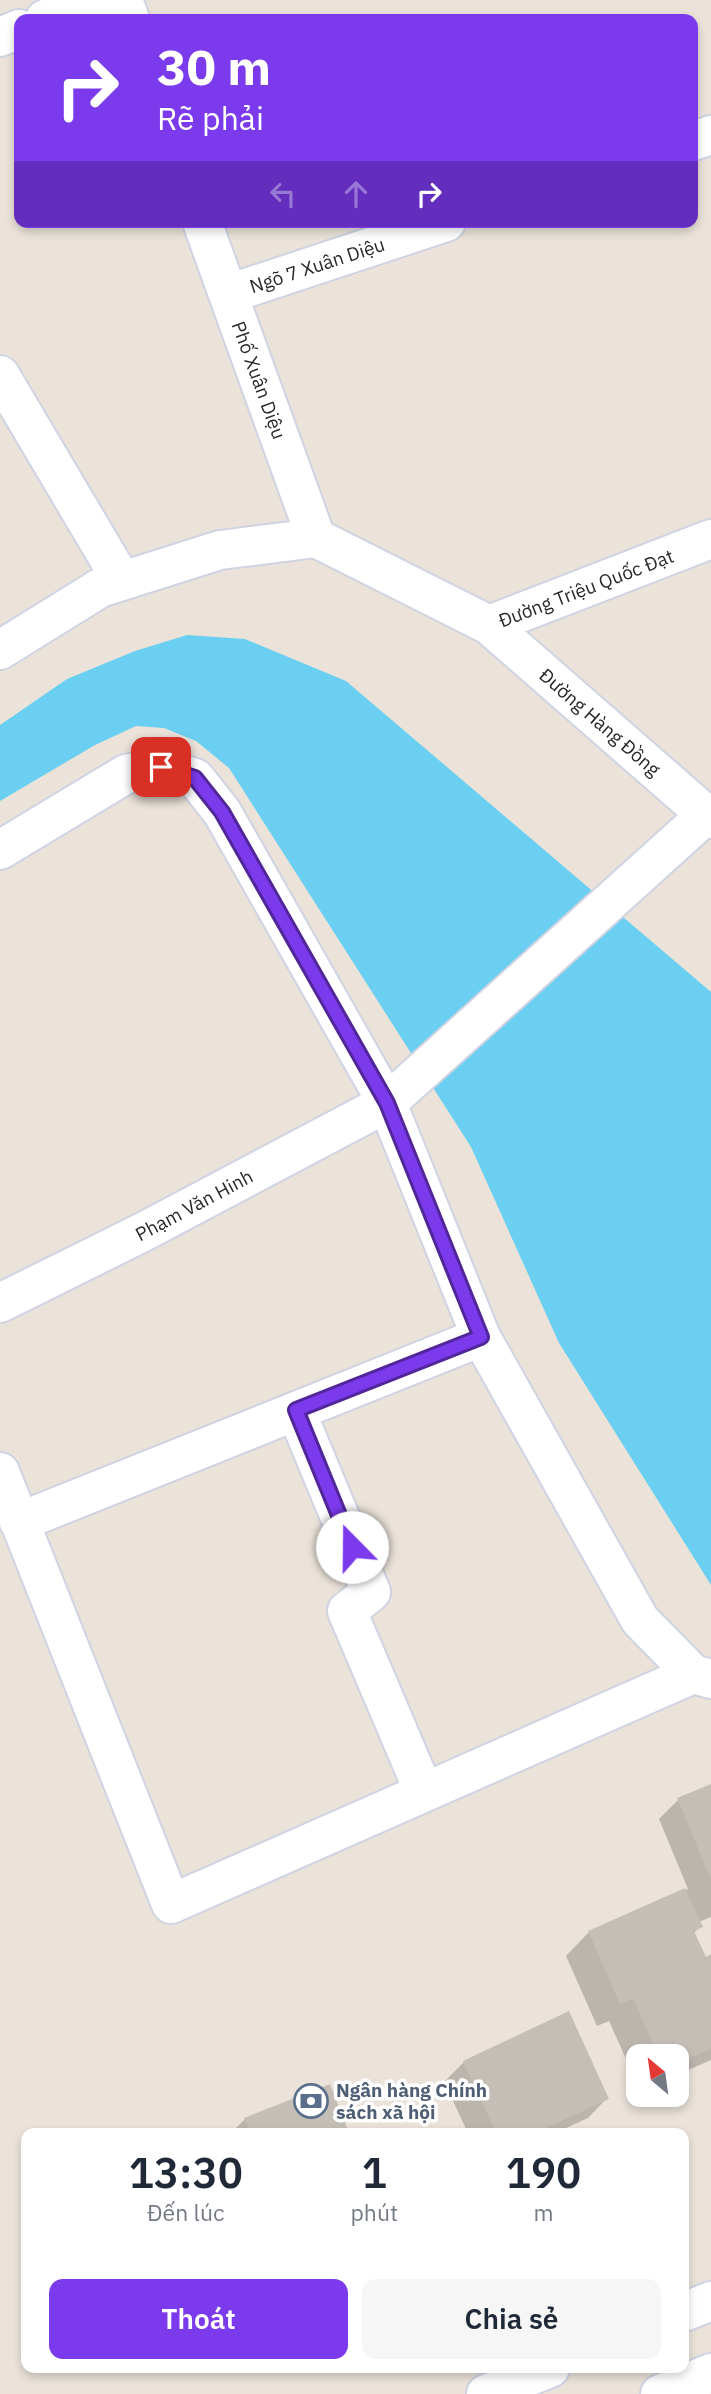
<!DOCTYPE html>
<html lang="vi">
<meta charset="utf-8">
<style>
body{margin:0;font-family:"IBM Plex Sans",sans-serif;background:#f6f6f7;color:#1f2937;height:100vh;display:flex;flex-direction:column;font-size:26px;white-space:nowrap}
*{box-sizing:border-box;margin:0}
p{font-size:23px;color:#747a83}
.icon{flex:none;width:38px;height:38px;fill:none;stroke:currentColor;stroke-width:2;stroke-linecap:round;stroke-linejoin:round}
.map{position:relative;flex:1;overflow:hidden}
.drawer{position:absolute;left:21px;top:2128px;width:668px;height:245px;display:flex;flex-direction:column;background:#fff;border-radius:14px;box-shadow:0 4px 10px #0003}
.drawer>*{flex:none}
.top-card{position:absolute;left:14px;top:14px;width:684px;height:214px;border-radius:14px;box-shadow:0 4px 10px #0003;background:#7c3aed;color:#fff;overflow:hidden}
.needle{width:46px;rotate:331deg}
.fabs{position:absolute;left:626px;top:2044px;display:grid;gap:14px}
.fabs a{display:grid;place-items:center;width:63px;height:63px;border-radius:14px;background:#fff;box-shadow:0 4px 10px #0003;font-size:35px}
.pin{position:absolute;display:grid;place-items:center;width:60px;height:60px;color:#fff;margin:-30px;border-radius:14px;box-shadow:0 4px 10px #0006}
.me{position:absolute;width:77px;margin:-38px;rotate:338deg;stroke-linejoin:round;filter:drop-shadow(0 0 5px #0008)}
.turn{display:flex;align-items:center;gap:24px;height:147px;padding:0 28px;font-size:32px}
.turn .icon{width:91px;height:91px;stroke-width:2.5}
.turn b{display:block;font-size:49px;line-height:60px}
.lanes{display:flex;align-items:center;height:66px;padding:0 28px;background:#0003;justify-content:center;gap:35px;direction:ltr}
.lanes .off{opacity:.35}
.eta{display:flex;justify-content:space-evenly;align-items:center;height:119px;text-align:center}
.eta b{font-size:42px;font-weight:600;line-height:49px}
.button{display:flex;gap:14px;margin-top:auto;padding:14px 28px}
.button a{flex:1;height:80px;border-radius:14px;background:#7c3aed;color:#fff;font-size:28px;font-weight:600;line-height:80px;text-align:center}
.button a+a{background:#f6f6f7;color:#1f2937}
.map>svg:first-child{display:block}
</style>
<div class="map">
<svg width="711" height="2394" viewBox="0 0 711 2394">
<rect width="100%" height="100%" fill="#ebe3da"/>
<!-- water -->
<path fill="#6acff0" d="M 187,635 L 245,639 L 346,681 L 711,992 L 711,1585 L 559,1343 L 471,1147 L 229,768 L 196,741 L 164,728 L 136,726 L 95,745 L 0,801 L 0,725 L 67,679 L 135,651 Z"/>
<!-- shadow -->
<path fill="#0003" d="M 711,1786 L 711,1917 L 699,1922 L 701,1926 L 693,1934 L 705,1959 L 711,1956 L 711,2060 L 677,2075 L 677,2056 L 639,2056 L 639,2088 L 609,2021 L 597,2026 L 566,1956 L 589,1932 L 688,1889 L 659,1819 L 678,1800 Z
M 568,2014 L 607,2098 L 588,2118 L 555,2133 L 468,2133 L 444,2082 L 464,2062 Z
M 329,2086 L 347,2133 L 231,2133 L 245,2119 Z"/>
<!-- building -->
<path fill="#c4beb6" d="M 711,1784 L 711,1880 L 677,1798 Z
M 685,1888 L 703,1927 L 694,1931 L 706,1957 L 711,1954 L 711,2049 L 677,2063 L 677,2056 L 658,2056 L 633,1998 L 620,2004 L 588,1931 Z
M 569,2011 L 609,2099 L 535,2133 L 496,2133 L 463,2061 Z
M 330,2084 L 349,2133 L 250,2133 L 244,2118 Z"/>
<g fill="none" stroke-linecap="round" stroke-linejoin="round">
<!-- street casing -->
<g stroke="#cfd3e2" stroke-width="42">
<path id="street" d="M 123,0 L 130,19
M 693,141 L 711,135
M 202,222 L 316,538
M 228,294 L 446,222
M 0,375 L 122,581
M 489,625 L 711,819
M 0,650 L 100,588 L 220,550 L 316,538 L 489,625 L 711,539
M 0,850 L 126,774 L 161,767 L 195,778 L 222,812 L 387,1103 L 481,1337 L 640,1620 L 693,1674 L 711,1679
M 0,1303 L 145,1231 L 387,1103 L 706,815
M 296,1411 L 371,1592 L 347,1611 L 424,1792
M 0,1472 L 171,1904 L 693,1674
M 19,1522 L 481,1337"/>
</g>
<!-- secondary casing -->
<g stroke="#cfd3e2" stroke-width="42">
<path id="secondary" d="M 45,19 L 96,0
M 0,37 L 19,29
M 684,2312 L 711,2301
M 486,2394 L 550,2368
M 660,2394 L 711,2373"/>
</g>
<!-- street -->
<use href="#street" stroke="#fff" stroke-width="38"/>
<!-- secondary -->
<use href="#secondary" stroke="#fff" stroke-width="38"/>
</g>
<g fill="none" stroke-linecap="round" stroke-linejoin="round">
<!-- route casing -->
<g stroke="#51269a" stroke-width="18">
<path id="route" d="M 161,767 L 195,778 L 222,812 L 387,1103 L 481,1337 L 296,1410 L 352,1547"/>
</g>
<!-- route -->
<use href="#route" stroke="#7c3aed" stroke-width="12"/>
</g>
<!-- icons -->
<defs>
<g id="bank-ring" transform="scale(1.75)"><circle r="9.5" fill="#fff" stroke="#5c6f8a" stroke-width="1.5"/><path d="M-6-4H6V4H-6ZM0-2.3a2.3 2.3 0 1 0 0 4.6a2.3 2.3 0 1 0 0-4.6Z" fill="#5c6f8a"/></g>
</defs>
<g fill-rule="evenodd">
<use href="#bank-ring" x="311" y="2101"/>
</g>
<g text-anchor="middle" stroke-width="7" stroke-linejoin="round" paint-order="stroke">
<!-- street labels -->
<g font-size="19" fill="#292929" stroke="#fff">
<text transform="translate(317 265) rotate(-18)" y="7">Ngõ 7 Xuân Diệu</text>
<text transform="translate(259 380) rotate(70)" y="7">Phố Xuân Diệu</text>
<text transform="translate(586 588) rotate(-21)" y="7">Đường Triệu Quốc Đạt</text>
<text transform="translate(600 722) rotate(41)" y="7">Đường Hàng Đồng</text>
<text transform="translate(194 1205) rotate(-28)" y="7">Phạm Văn Hinh</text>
</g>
<!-- service labels -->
<g font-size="19" font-weight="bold" fill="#4e5e75" stroke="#fff" text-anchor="start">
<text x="336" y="2097">Ngân hàng Chính<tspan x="336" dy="22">sách xã hội</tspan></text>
</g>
</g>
</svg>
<div class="fabs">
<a><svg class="needle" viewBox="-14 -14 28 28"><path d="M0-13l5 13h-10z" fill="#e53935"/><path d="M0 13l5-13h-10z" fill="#747a83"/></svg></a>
</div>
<div class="pin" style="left:161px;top:767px;background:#d93025"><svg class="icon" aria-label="arrive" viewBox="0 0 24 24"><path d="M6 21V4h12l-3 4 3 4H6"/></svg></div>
<svg class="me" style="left:352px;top:1547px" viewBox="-20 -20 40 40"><circle r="19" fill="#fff"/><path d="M0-13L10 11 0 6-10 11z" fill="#7c3aed"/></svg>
<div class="top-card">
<div class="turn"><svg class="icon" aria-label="right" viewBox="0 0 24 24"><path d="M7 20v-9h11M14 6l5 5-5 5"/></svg><div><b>30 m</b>Rẽ phải</div></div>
<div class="lanes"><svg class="icon off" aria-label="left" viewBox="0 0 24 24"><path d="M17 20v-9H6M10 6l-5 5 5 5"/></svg><svg class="icon off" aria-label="ahead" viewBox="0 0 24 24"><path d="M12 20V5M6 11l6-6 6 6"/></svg><svg class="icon" aria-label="right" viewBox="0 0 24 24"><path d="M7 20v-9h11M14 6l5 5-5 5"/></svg></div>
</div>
<section class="drawer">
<div class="eta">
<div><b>13:30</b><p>Đến lúc</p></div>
<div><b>1</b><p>phút</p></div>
<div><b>190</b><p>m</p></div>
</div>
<div class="button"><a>Thoát</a><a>Chia sẻ</a></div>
</section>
</div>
